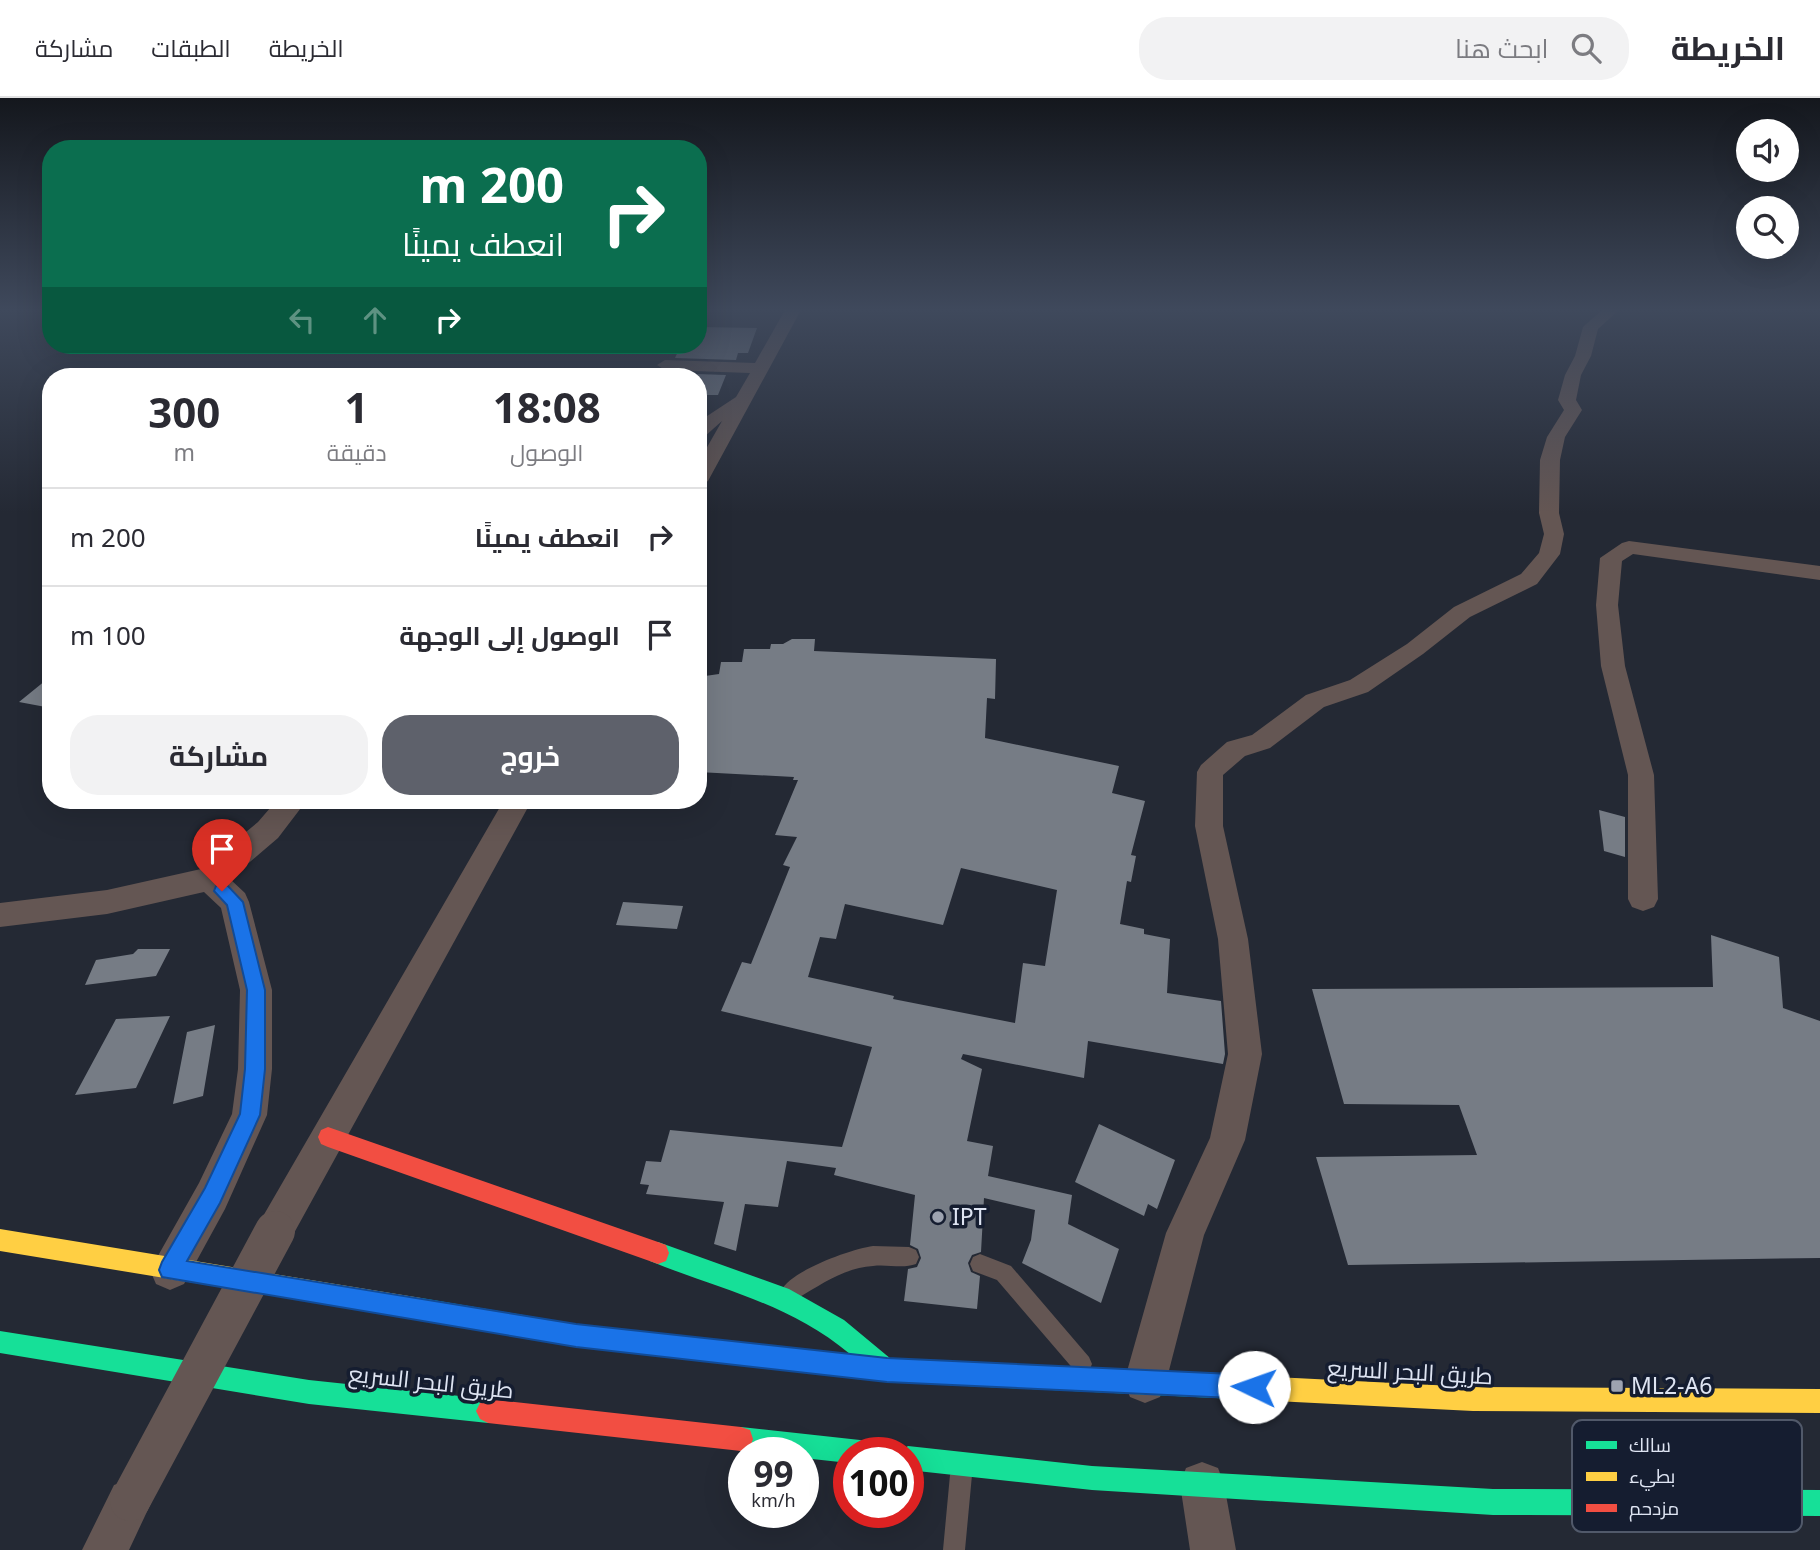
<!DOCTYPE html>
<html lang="ar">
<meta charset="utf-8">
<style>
body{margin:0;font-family:"Noto Sans",Cairo,sans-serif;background:#f2f2f3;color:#2b2b33;direction:rtl;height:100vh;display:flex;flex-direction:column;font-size:26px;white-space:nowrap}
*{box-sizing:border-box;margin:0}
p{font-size:23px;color:#7c7c81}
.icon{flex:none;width:38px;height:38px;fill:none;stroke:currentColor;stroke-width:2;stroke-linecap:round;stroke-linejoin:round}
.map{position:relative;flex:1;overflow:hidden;direction:ltr}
.details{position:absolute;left:42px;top:270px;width:665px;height:441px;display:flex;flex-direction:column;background:#fff;border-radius:28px;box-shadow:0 7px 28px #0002;direction:rtl}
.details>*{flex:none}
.top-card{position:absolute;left:42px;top:42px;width:665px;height:214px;border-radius:28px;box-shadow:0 7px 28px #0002;direction:rtl;background:#0b6e4f;color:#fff;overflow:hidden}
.controls{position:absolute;left:1736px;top:21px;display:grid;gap:14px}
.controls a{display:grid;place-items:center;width:63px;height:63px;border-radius:50%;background:#fff;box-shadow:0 7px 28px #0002;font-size:35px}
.speed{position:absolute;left:728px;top:1339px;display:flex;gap:14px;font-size:35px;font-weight:700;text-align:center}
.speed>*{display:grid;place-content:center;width:91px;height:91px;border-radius:50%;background:#fff;box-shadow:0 7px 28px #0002;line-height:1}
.speed small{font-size:18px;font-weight:400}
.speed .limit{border:10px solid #d22;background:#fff;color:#111}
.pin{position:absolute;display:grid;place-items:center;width:60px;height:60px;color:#fff;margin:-72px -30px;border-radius:50% 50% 50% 0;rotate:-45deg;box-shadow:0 0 7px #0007}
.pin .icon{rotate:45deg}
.me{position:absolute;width:77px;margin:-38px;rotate:273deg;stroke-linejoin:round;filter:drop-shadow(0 0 5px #0008)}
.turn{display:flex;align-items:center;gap:24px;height:147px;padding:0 28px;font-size:32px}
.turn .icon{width:91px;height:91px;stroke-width:2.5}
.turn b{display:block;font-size:49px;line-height:60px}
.lanes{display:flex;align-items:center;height:66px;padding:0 28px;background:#0003;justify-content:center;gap:35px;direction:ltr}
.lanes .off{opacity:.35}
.eta{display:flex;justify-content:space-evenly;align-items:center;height:119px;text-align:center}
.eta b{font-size:42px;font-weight:700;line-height:49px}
.cta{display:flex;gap:14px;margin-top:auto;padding:14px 28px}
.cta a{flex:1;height:80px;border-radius:28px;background:#5e616b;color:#fff;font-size:28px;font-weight:700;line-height:80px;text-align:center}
.cta a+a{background:#f2f2f3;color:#2b2b33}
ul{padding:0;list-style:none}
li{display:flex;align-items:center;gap:21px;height:98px;padding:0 28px;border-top:2px solid #e1e1e2}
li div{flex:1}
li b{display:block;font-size:26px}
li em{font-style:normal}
header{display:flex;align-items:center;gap:42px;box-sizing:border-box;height:98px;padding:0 35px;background:#fff;border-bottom:2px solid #e1e1e2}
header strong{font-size:33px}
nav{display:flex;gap:38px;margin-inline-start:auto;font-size:24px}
.search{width:490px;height:63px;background:#f2f2f3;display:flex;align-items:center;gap:18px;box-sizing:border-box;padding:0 24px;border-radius:28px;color:#7c7c81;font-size:26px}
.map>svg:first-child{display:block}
</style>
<header>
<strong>الخريطة</strong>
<div class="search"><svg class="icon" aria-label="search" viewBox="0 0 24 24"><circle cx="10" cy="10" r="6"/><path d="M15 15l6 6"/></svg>ابحث هنا</div>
<nav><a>الخريطة</a><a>الطبقات</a><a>مشاركة</a></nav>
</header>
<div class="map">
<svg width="1820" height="1452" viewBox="0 0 1820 1452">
<rect width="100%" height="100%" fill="#242934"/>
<!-- building -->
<path fill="#767c85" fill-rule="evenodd" d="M 698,229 L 757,230 L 748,255 L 738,255 L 736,262 L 675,260 L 681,247 L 698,247 Z
M 668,275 L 726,277 L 718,297 L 698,297 L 698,278 L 666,278 Z
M 792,541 L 815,541 L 814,553 L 996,561 L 995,601 L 987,600 L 985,640 L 1119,668 L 1112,695 L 1145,703 L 1131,757 L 1136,758 L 1131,784 L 1127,783 L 1120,826 L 1144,831 L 1144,836 L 1170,841 L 1167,895 L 1221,903 L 1225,956 L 1223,966 L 1088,943 L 1084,980 L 963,956 L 961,961 L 982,971 L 967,1043 L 993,1048 L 988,1078 L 1072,1097 L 1068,1126 L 1119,1151 L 1101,1205 L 1022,1165 L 1031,1142 L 1035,1112 L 984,1100 L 981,1154 L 972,1157 L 968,1165 L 971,1174 L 980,1178 L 977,1211 L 904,1203 L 908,1171 L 917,1169 L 921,1160 L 918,1151 L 910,1147 L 915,1097 L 834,1077 L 836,1070 L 787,1063 L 778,1109 L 745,1106 L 736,1153 L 714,1146 L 724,1104 L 646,1096 L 649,1087 L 640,1086 L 646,1063 L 661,1064 L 670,1032 L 842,1049 L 872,949 L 721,913 L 742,864 L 751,866 L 790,769 L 783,767 L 797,739 L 775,737 L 798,682 L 793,682 L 794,679 L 698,674 L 698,579 L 719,576 L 721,564 L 742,564 L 744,551 L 770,551 L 771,546 L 783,546 ZM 961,770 L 1057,792 L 1045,868 L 1023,865 L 1015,925 L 893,901 L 894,898 L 808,879 L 820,839 L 836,841 L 845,806 L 943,827 Z
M 51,578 L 51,610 L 19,604 Z
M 1599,712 L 1625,719 L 1625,759 L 1604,753 Z
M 623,804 L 683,808 L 677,831 L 616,827 Z
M 1711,837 L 1779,859 L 1783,910 L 1820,923 L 1820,1160 L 1348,1167 L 1316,1059 L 1477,1057 L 1459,1007 L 1344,1006 L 1312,891 L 1713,889 Z
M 138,851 L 170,851 L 156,878 L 85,887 L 96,862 L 133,856 Z
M 170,918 L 136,990 L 75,997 L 116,921 Z
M 215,927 L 203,998 L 173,1006 L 187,934 Z
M 1099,1026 L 1175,1062 L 1157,1111 L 1148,1106 L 1144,1118 L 1075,1084 Z"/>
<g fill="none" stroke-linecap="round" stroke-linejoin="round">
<!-- lane -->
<path fill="#645653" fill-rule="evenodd" d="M 873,1148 L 909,1149 L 916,1152 L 919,1159 L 916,1166 C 903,1171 887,1166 873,1168 C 844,1170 822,1186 798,1200 L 791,1203 L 784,1200 L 781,1193 C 790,1173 851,1151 873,1148 Z
M 980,1156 L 1011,1168 L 1089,1259 L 1092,1266 L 1089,1273 L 1082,1276 L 1075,1273 L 997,1182 L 973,1173 L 970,1166 L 973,1159 Z
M 961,1366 L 969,1369 L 972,1377 L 965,1452 L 943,1452 L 950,1377 L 953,1369 Z"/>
<!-- street -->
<path fill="#645653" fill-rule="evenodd" d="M 785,212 L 801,212 L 708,383 L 698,389 L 698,365 L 722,323 L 704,339 L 698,340 L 698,324 L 736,299 L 750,275 L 665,272 L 657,267 L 665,262 L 755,265 Z
M 1602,212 L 1619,212 L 1598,231 L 1591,258 L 1581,277 L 1576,302 L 1582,312 L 1565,339 L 1560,362 L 1559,415 L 1564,436 L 1560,456 L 1537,486 L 1470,519 L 1423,556 L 1368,594 L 1324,609 L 1270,650 L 1245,658 L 1223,677 L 1223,728 L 1248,841 L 1262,956 L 1245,1042 L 1204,1137 L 1166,1284 L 1160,1299 L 1145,1305 L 1130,1299 L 1124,1284 L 1166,1135 L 1210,1040 L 1228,956 L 1218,841 L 1195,728 L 1197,674 L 1201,667 L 1227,644 L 1252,637 L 1306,597 L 1350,582 L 1407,546 L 1454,509 L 1521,476 L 1539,455 L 1544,436 L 1539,415 L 1540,362 L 1547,339 L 1564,312 L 1558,302 L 1565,277 L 1575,258 L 1583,229 Z
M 1629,443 L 1820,468 L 1820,482 L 1633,456 L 1622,463 L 1618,507 L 1625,568 L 1654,677 L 1658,801 L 1654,809 L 1643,813 L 1632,809 L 1628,801 L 1628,677 L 1601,568 L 1596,507 L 1600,460 L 1622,445 Z
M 277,702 L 307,702 L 278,740 L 230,781 L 245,795 L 249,804 L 272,892 L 272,971 L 267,1017 L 225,1111 L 184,1186 L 170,1192 L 156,1186 L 150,1172 L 199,1085 L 232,1016 L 238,971 L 240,892 L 221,810 L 204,794 L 107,816 L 0,829 L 0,805 L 107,792 L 201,771 L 258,724 Z
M 504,702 L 532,702 L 288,1146 L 275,1152 L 262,1146 L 256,1133 L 262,1120 Z
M 1202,1364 L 1218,1370 L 1224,1386 L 1236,1452 L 1190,1452 L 1180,1386 L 1186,1370 Z
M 130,1381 L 146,1387 L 152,1403 L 129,1452 L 82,1452 L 114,1387 Z"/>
<!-- fast -->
<path fill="#16e098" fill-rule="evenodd" d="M 658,1144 L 789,1191 L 844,1222 L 891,1261 L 1275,1279 L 1283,1283 L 1287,1291 L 1283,1299 L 1275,1303 L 887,1284 L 576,1248 L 421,1222 L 413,1219 L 410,1211 L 413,1203 L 421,1200 L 576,1226 L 850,1256 C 787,1204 723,1193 650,1163 L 647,1155 L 650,1147 Z
M 0,1233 L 309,1282 L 488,1301 L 496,1305 L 500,1313 L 496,1321 L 488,1325 L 309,1306 L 0,1255 Z
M 741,1329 L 860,1342 L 869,1345 L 872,1354 L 849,1354 L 849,1365 L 803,1360 L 803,1354 L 741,1353 L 732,1350 L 729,1341 L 732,1332 Z
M 908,1348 L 1092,1368 L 1493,1391 L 1820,1392 L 1820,1418 L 1493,1417 L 1092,1392 L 908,1372 L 908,1354 L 898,1354 Z"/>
<!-- slow -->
<path fill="#ffcf43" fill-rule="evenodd" d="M 0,1131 L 421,1200 L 429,1203 L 432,1211 L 429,1219 L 421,1222 L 0,1153 Z
M 1275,1279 L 1473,1289 L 1820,1291 L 1820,1315 L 1473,1313 L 1275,1303 L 1267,1299 L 1263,1291 L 1267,1283 Z"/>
<!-- jam -->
<path fill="#f24e42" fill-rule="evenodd" d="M 328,1029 L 658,1144 L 666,1147 L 669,1155 L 666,1163 L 658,1166 L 328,1049 L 321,1046 L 318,1039 L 321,1032 Z
M 488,1301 L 741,1329 L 750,1332 L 753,1341 L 750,1350 L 741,1353 L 488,1325 L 480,1321 L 476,1313 L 480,1305 Z"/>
<!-- street-bridge -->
<path stroke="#645653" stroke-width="40" d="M 130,1403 L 275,1133"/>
</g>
<!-- sky -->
<linearGradient id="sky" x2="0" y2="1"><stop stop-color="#14171d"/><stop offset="0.51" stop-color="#3f495c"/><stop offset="1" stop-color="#3f495c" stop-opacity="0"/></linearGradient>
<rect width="1820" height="415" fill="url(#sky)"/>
<!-- route -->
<path fill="#1a73e8" stroke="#114b97" stroke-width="2" d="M 222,786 L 228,788 L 243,804 L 265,892 L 265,971 L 260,1017 L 220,1105 L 187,1163 L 576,1226 L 887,1260 L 1254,1277 L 1263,1281 L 1266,1289 L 1263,1298 L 1254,1301 L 887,1284 L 576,1249 L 162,1179 L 159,1172 L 162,1164 L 205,1090 L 240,1016 L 245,971 L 247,892 L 227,807 L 214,793 L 216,788 Z"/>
<!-- markers -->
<g fill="#9da3b0" stroke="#151d30" stroke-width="2.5">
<circle cx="938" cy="1119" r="7"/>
<rect x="1610" y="1281" width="14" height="14" rx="3.5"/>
</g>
<g text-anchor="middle" stroke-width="7" stroke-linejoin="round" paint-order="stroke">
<!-- near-poi labels -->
<g font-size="23" fill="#dee4f2" stroke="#151d30" text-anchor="start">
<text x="952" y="1127">IPT</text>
<text x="1631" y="1296">ML2-A6</text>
</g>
<!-- near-street labels -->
<g font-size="23" fill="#dee4f2" stroke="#151d30">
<text transform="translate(1410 1274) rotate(3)" y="8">طريق البحر السريع</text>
<text transform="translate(431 1284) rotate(6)" y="8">طريق البحر السريع</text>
</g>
</g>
<!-- legend -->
<rect x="1572" y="1322" width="230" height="112" rx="10" fill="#151d30" stroke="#51596a" stroke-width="2"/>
<rect x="1586" y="1343" width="31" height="8" fill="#16e098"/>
<rect x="1586" y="1374" width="31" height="9" fill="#ffcf43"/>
<rect x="1586" y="1406" width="31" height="8" fill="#f24e42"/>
<g font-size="19" fill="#dee4f2">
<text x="1629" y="1354">سالك</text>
<text x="1629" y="1385">بطيء</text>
<text x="1629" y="1417">مزدحم</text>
</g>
</svg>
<div class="controls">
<a><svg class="icon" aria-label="sound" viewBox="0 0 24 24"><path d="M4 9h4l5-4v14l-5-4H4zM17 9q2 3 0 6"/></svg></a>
<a><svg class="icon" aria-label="search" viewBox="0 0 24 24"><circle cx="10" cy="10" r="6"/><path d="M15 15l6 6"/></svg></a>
</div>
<div class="speed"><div>99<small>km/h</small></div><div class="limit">100</div></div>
<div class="pin" style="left:222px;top:793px;background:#d93025"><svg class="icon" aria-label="arrive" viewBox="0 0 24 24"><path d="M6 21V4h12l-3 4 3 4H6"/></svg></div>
<svg class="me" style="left:1254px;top:1289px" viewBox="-20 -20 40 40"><circle r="19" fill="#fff"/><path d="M0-13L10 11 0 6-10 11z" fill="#1a73e8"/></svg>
<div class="top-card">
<div class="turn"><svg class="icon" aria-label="right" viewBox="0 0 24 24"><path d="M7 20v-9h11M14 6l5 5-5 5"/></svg><div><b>200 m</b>انعطف يمينًا</div></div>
<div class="lanes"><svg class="icon off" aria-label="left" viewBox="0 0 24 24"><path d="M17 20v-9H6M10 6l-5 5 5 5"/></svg><svg class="icon off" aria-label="ahead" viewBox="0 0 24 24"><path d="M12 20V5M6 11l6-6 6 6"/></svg><svg class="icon" aria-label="right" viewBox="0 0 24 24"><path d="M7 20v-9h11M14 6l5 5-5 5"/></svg></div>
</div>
<section class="details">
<div class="eta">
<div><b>18:08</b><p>الوصول</p></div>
<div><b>1</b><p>دقيقة</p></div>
<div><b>300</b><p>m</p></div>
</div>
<ul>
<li><svg class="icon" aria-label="right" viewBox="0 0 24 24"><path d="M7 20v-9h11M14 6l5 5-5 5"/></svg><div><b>انعطف يمينًا</b></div><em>200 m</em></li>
<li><svg class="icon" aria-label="arrive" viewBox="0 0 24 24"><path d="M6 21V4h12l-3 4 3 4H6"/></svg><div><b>الوصول إلى الوجهة</b></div><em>100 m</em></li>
</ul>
<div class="cta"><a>خروج</a><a>مشاركة</a></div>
</section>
</div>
